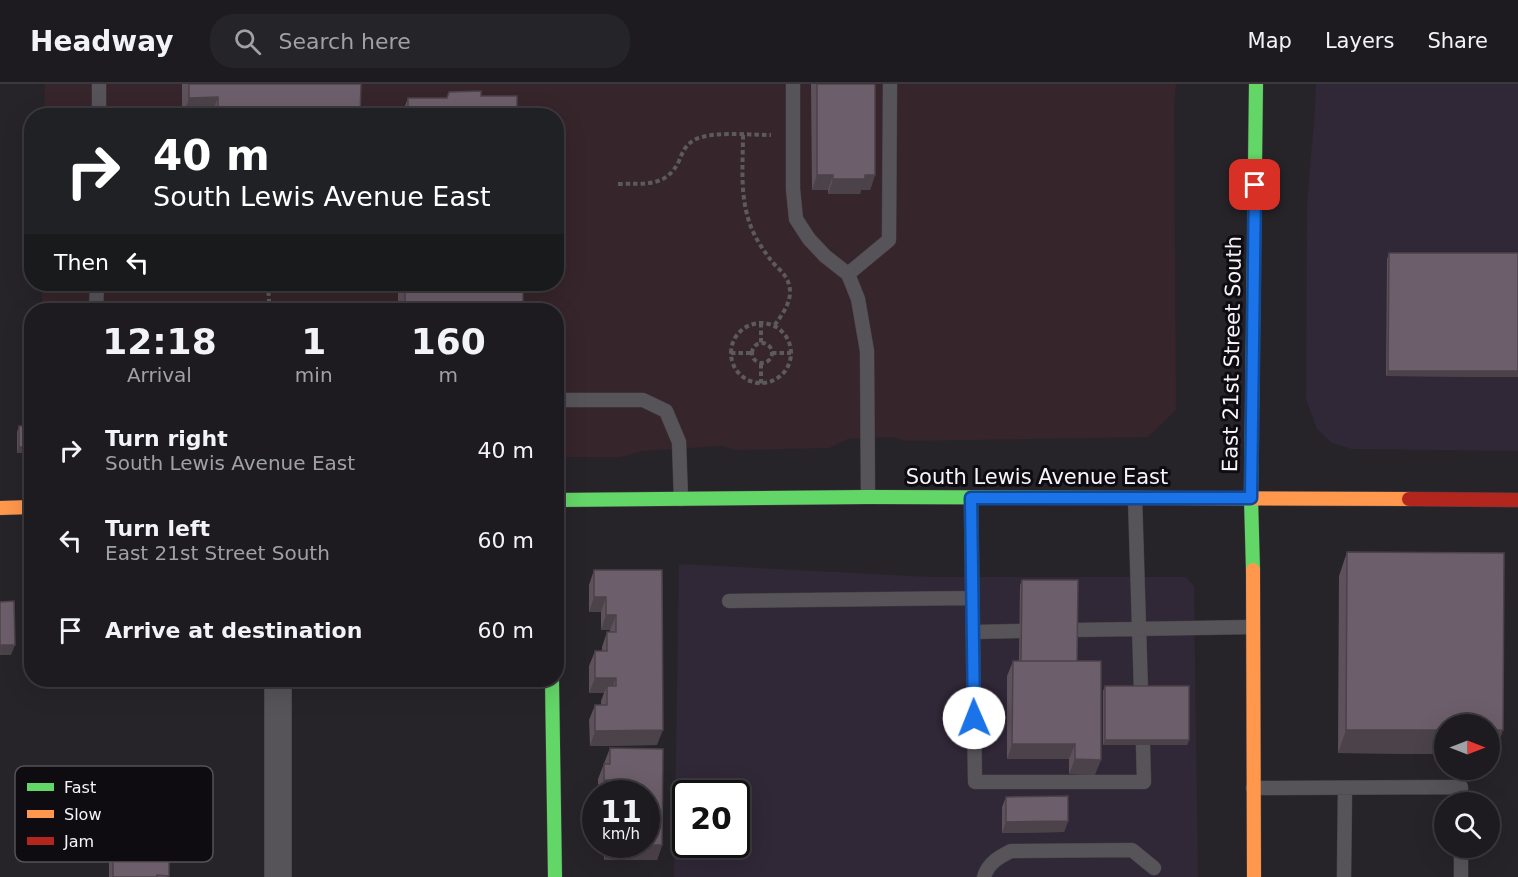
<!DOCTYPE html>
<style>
body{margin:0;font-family:"DejaVu Sans",sans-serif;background:#252428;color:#f1f3f6;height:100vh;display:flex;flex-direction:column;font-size:22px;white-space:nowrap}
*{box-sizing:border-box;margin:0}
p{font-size:20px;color:#a0a1a4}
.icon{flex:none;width:33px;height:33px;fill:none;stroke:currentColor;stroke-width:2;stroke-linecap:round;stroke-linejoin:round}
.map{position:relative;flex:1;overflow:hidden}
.sheet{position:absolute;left:24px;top:219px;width:540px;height:384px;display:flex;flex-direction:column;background:#1d1b1f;border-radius:24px;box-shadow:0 6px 24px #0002,0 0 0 2px #3b393d}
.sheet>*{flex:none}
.guide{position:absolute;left:24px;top:24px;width:540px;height:183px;border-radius:24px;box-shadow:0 6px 24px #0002,0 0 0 2px #3b393d;background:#202124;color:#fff;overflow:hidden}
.needle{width:39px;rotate:90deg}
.buttons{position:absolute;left:1434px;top:630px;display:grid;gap:12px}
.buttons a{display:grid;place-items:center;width:66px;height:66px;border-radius:50%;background:#1d1b1f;box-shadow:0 6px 24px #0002,0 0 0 2px #3b393d;font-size:30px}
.speed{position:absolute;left:582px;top:696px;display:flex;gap:12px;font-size:30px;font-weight:700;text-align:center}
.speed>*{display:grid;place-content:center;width:78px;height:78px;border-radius:50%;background:#1d1b1f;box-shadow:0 6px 24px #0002,0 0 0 2px #3b393d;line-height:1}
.speed small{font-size:15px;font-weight:400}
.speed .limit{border:3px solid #111;border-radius:9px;background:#fff;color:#111}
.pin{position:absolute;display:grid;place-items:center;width:51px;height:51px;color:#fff;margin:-26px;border-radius:12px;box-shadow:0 3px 9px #0006}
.me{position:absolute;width:66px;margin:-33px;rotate:359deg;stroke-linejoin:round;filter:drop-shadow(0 0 4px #0008)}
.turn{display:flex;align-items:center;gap:21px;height:126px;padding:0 30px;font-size:27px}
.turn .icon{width:78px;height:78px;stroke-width:2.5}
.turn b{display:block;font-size:42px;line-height:51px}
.then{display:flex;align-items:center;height:57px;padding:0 30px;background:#0003;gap:12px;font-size:22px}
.eta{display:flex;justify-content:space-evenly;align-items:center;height:102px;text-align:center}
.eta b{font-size:36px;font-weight:700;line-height:42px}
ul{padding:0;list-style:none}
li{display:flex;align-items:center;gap:18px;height:90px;padding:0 30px}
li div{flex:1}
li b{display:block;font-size:22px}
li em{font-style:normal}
header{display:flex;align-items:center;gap:36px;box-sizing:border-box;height:84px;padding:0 30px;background:#1d1b1f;border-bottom:2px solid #3b393d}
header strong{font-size:28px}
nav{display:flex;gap:33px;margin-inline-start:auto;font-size:21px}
.search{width:420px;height:54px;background:#252428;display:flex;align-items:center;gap:15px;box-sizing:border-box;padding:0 21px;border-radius:24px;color:#a0a1a4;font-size:22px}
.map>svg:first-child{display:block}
</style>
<header>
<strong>Headway</strong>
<div class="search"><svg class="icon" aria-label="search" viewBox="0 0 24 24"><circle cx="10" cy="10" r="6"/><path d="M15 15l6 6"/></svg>Search here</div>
<nav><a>Map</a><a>Layers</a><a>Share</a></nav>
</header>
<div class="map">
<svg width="1518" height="793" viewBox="0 0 1518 793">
<rect width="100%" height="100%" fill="#272429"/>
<!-- built -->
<path fill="#302737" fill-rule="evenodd" d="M 1316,0 L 1518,0 L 1518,367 L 1351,365 L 1332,359 L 1317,345 L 1306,315 L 1307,120 L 1315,24 Z
M 679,480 L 932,493 L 1186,493 L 1194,502 L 1198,793 L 674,793 ZM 686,710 L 736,710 L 736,760 L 686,760 Z"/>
<!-- education -->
<path fill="#36252a" d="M 45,0 L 1176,0 L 1174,22 L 1176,326 L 1148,353 L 906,357 L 891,353 L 848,355 L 829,364 L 736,366 L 722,362 L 642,367 L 621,373 L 557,373 L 556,226 L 42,226 L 42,200 L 556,200 L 556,32 L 44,31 Z"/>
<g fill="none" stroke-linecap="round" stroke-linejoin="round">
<!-- lane casing -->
<g stroke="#423f44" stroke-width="15">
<path id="lane" d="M 793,0 L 793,105 L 796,135 L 809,155 L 825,172 L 848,190 L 858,215 L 867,267 L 868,413
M 99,32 L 99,0
M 848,190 L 889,156 L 890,0
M 96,226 L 97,200
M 556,316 L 643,316 L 666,327 L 679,358 L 681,415
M 971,414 L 975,698 L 1144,698 L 1143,661
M 1135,414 L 1141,607
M 729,517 L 972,514
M 1075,546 L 1253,543
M 973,548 L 1019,547
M 1253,704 L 1461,703 L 1461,718
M 1461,764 L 1461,793
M 984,793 C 988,779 999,773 1011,767 L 1132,766 L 1154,784
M 1344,793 L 1345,704"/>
</g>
<!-- street casing -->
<g stroke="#423f44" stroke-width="28">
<path id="street" d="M 278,596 L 278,793"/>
</g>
<!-- fast casing -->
<g stroke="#423f44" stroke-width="15">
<path id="fast" d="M 556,416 L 868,413 L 1173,414
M 1253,486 L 1251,414 L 1256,0
M 552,596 L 555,793"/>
</g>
<!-- slow casing -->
<g stroke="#423f44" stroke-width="15">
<path id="slow" d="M 1173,414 L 1409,415
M 0,424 L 32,423
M 1253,486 L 1254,793"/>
</g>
<!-- jam casing -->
<g stroke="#423f44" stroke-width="15">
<path id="jam" d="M 1409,415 L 1518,416"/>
</g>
<!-- path -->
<path stroke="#5c5a5d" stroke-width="4" stroke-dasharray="4.5 3" stroke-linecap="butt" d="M 743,51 C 743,79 740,107 748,134 C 752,149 761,163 770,175 C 774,181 781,186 785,192 C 797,210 785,227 774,242
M 618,100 C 644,99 666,104 679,77 C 683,67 686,60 696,55 C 715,47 749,51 771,51
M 268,200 L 269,218
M 761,239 L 761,259
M731 269a30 30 0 1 1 60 0a30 30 0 1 1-60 0Z
M752 269a10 10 0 1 1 20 0a10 10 0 1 1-20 0Z
M 731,269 L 752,269
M 772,269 L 791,269
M 761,280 L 761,300"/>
<!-- lane -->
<use href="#lane" stroke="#575459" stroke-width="14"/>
<!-- street -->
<use href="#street" stroke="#575459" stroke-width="27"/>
<!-- fast -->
<use href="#fast" stroke="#63d668" stroke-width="14"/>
<!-- slow -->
<use href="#slow" stroke="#ff974d" stroke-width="14"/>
<!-- jam -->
<use href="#jam" stroke="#b3261e" stroke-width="14"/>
</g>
<!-- wall -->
<path fill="#5d515b" d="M 182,0 L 361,0 L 360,32 L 182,32 Z
M 811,0 L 875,0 L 875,91 L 870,106 L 861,106 L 860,110 L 828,110 L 828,106 L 812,106 Z
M 481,12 L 517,32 L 401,32 L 408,14 L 447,14 Z
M 1389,169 L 1518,169 L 1518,293 L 1386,292 L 1387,175 Z
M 401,200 L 523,200 L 521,226 L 398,226 L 398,209 Z
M 19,342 L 32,369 L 17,369 L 17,348 Z
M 1347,468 L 1495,670 L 1444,640 L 1444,670 L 1338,669 L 1339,492 Z
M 594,486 L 662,486 L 657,661 L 590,662 L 589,636 L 595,621 L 601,621 L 601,617 L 604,609 L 589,609 L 589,582 L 595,567 L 602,567 L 602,563 L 607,548 L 610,548 L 610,546 L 601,546 L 601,528 L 589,528 L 589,501 Z
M 1022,496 L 1077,577 L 1095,691 L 1069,690 L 1069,675 L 1007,675 L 1007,592 L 1013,577 L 1019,577 L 1020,501 Z
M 1105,602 L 1189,656 L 1187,661 L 1103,661 L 1103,607 Z
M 610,664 L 663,665 L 662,761 L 657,776 L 604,776 L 604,760 L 646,760 L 646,710 L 598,710 L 598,695 Z
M 1006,713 L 1068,737 L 1064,748 L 1002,749 L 1002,723 Z
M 89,723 L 131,752 L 168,793 L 109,793 L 109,766 L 85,765 L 85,733 Z"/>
<!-- shaded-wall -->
<path fill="#4c424a" d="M 218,13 L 211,32 L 183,32 L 189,14 Z
M 817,91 L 833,91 L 828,106 L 812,106 Z
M 865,91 L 875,91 L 870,106 L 861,106 L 860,110 L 828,110 L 833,95 Z
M 523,223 L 521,226 L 404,226 L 405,224 Z
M 1388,287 L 1518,287 L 1518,293 L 1386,292 Z
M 19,363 L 32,363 L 32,369 L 17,369 Z
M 594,513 L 606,513 L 601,528 L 589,528 Z
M 606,531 L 616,531 L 610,546 L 601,546 Z
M 0,561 L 15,561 L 11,571 L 0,571 Z
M 595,594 L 616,594 L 610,609 L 607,602 L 604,609 L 589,609 Z
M 105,596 L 143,596 L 142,598 L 105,597 Z
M 663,646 L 657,661 L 590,662 L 595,647 Z
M 1346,646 L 1444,646 L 1444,670 L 1338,669 Z
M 1490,646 L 1503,646 L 1495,670 L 1490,670 Z
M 1105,656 L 1189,656 L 1187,661 L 1103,661 Z
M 1012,660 L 1075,660 L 1069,675 L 1007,675 Z
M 1075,675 L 1101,676 L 1095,691 L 1069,690 Z
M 604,696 L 616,696 L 611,710 L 599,710 Z
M 1068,737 L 1064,748 L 1002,749 L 1006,738 Z
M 89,755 L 113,755 L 109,766 L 85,765 Z
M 610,761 L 662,761 L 657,776 L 604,776 Z"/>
<!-- building -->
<path fill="#6c5e6a" stroke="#4c424a" stroke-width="1.5" d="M 189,0 L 361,0 L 360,32 L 218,32 L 218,13 L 189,14 Z
M 817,0 L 875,0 L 875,91 L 865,91 L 865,95 L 833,95 L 833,91 L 817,91 Z
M 481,7 L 481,12 L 517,12 L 517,32 L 408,32 L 408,14 L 447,14 L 449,8 Z
M 1389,169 L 1518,169 L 1518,287 L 1388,287 Z
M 405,200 L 523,200 L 523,223 L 405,224 Z
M 19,342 L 32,342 L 32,363 L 19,363 Z
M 1347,468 L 1504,469 L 1503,646 L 1490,646 L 1490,640 L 1444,640 L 1444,646 L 1346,646 Z
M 594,486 L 662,486 L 663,646 L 595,647 L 595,621 L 607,621 L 607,602 L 616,602 L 616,594 L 595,594 L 595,567 L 607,567 L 607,548 L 616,548 L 616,531 L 606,531 L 606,513 L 594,513 Z
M 1022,496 L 1078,496 L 1077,577 L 1021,577 Z
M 14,517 L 15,561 L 0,561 L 0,518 Z
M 1013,577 L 1101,577 L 1101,676 L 1075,675 L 1075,660 L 1012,660 Z
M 1105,602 L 1189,602 L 1189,656 L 1105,656 Z
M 610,664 L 663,665 L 662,761 L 610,761 L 646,760 L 646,710 L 615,710 L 616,696 L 604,696 L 604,680 L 610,680 Z
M 1068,712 L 1068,737 L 1006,738 L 1006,713 Z
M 89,723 L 132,724 L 131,752 L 169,753 L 169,792 L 157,791 L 157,793 L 113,793 L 113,755 L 89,755 Z"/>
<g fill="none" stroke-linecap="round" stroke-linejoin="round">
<!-- route casing -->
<g stroke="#114b97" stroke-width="15">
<path id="route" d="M 974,634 L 971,414 L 1251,414 L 1255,101"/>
</g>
<!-- route -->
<use href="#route" stroke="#1a73e8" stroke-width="10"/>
</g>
<g text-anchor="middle" stroke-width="6" stroke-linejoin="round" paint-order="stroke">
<!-- street labels -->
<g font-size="21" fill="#f7f3fb" stroke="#0f0c11">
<text transform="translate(1232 270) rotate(-89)" y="7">East 21st Street South</text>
<text x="1037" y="400">South Lewis Avenue East</text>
</g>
</g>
<!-- legend -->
<rect x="15" y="682" width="198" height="96" rx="9" fill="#0f0c11" stroke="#555157" stroke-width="1.5"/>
<rect x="27" y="699" width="27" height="8" fill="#63d668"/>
<rect x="27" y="726" width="27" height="8" fill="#ff974d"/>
<rect x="27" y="753" width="27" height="8" fill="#b3261e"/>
<g font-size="16" fill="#f7f3fb">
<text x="64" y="709">Fast</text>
<text x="64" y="736">Slow</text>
<text x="64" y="763">Jam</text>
</g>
</svg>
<div class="buttons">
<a><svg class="needle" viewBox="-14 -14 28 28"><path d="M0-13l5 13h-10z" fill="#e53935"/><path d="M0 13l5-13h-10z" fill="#a0a1a4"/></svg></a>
<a><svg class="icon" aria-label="search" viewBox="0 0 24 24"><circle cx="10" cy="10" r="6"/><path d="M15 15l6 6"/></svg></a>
</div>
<div class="speed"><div>11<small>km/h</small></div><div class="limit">20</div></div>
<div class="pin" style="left:1255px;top:101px;background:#d93025"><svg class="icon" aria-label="arrive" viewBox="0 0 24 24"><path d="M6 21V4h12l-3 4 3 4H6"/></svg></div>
<svg class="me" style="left:974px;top:634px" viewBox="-20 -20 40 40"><circle r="19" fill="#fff"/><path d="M0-13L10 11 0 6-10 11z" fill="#1a73e8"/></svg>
<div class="guide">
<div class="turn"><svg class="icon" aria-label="right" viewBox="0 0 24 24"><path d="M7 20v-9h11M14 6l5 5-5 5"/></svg><div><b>40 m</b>South Lewis Avenue East</div></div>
<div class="then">Then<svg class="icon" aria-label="left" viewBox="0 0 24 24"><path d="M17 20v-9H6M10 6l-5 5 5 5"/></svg></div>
</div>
<section class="sheet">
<div class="eta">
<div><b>12:18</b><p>Arrival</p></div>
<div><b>1</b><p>min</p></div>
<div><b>160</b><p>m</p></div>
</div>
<ul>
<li><svg class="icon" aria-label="right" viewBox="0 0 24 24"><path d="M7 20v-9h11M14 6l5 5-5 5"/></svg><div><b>Turn right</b><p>South Lewis Avenue East</p></div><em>40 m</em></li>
<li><svg class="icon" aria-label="left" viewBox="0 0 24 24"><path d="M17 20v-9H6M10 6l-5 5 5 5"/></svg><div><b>Turn left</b><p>East 21st Street South</p></div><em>60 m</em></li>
<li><svg class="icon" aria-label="arrive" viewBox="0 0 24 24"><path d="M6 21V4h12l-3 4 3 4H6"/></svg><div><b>Arrive at destination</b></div><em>60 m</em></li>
</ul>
</section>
</div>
